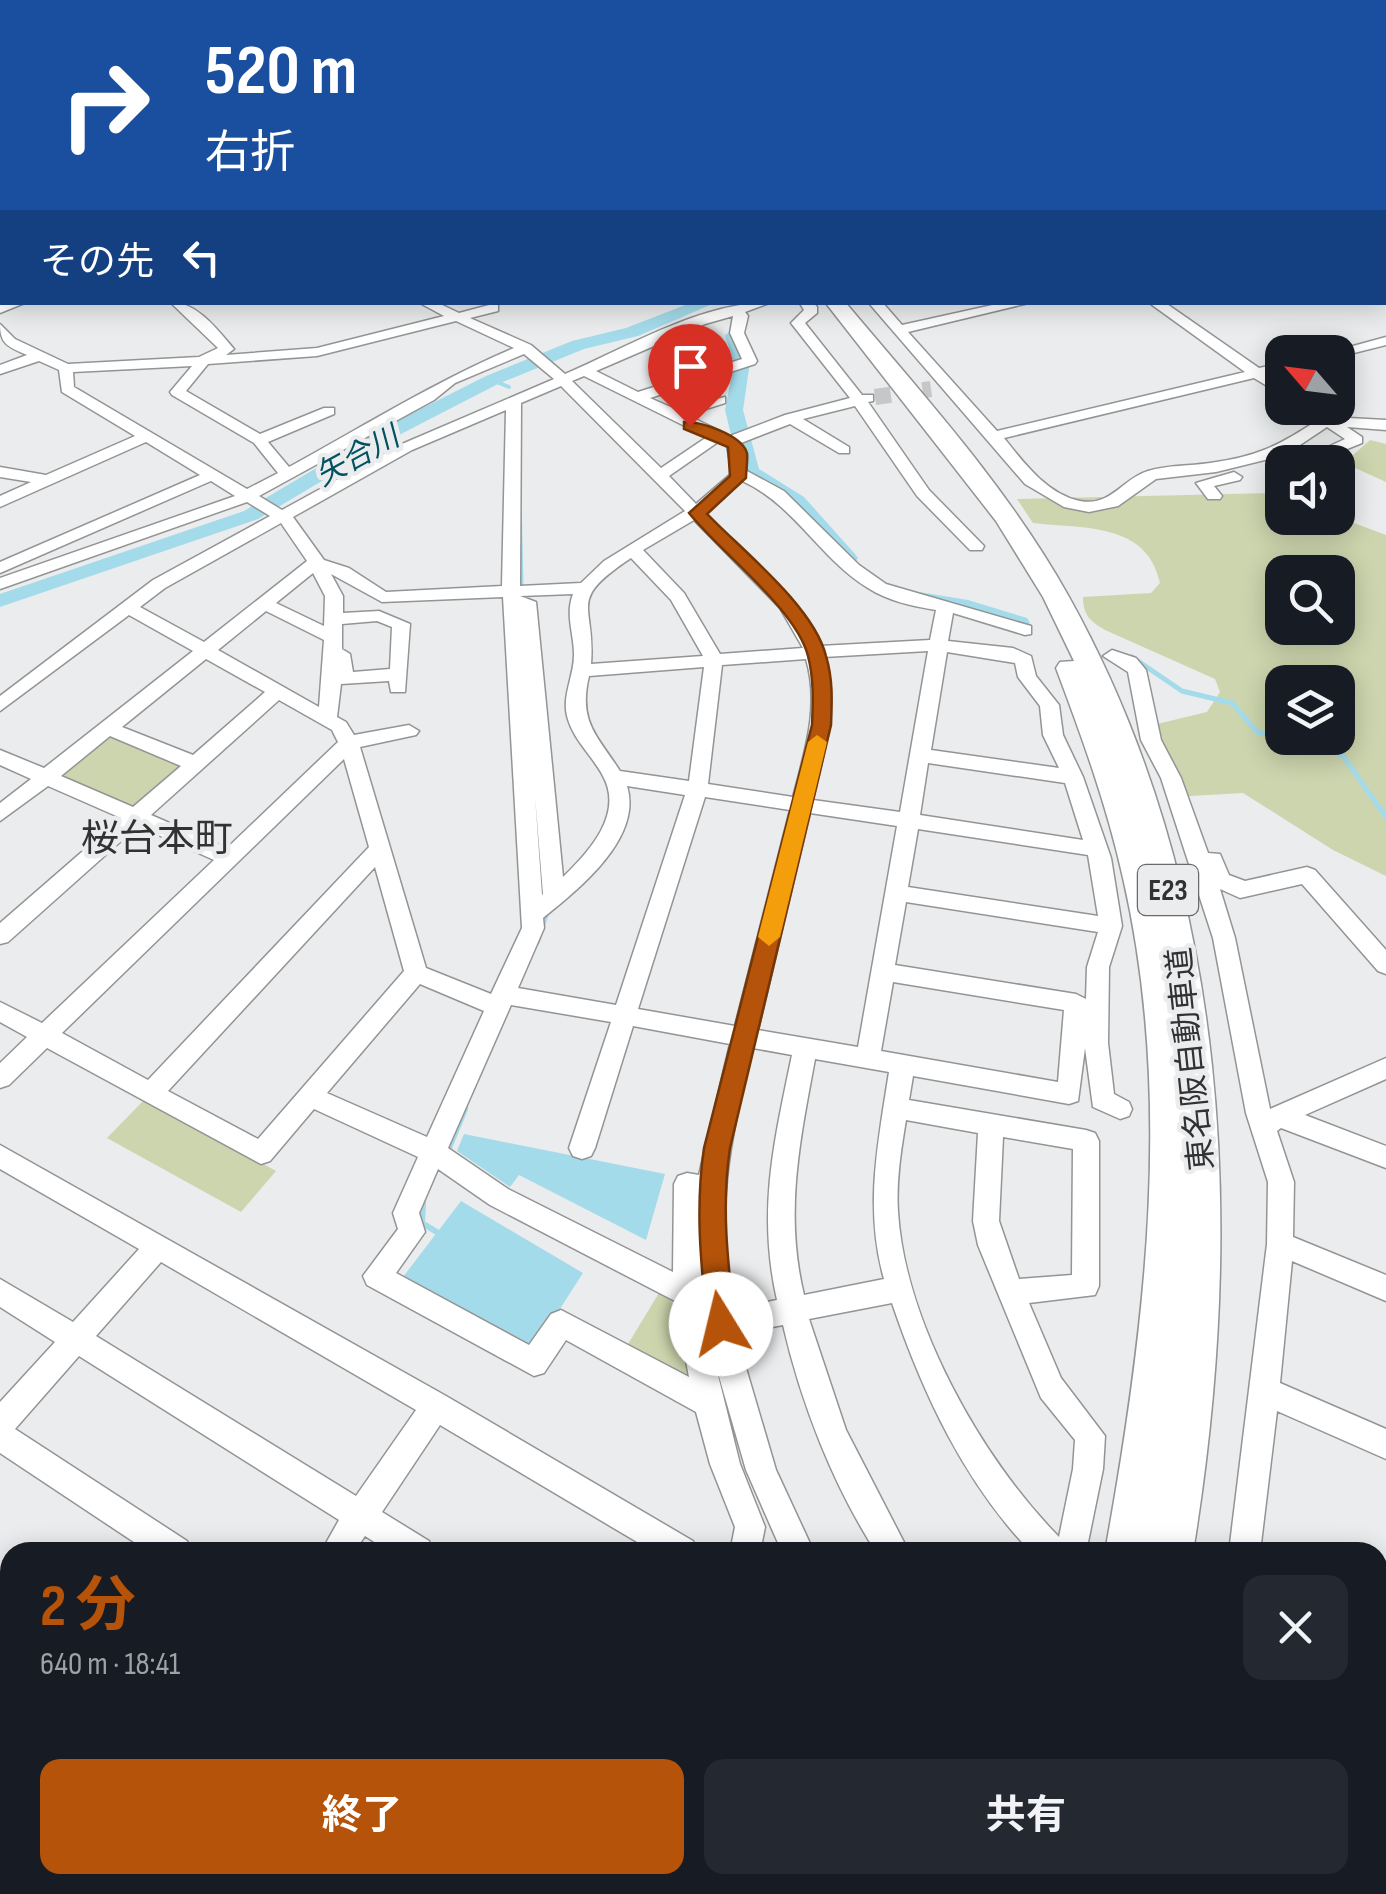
<!DOCTYPE html>
<html lang="ja">
<meta charset="utf-8">
<style>
body{margin:0;font-family:"Sofia Sans Condensed","Noto Sans JP",sans-serif;background:#242831;color:#f1f3f6;height:100vh;display:flex;flex-direction:column;font-size:38px;white-space:nowrap}
*{box-sizing:border-box;margin:0}
p{font-size:32px;color:#9ea1a6}
.icon{flex:none;width:55px;height:55px;fill:none;stroke:currentColor;stroke-width:2;stroke-linecap:round;stroke-linejoin:round}
.map{position:relative;flex:1;overflow:hidden}
.drawer{position:absolute;left:0px;top:1542px;width:1388px;height:352px;display:flex;flex-direction:column;background:#171b24;border-radius:30px 30px 0 0;box-shadow:0 5px 25px #0003}
.drawer>*{flex:none}
.banner{position:absolute;left:0px;top:0px;width:1388px;height:305px;box-shadow:0 5px 25px #0003;background:#1a4fa0;color:#fff;overflow:hidden}
.needle{width:65px;rotate:298deg}
.tools{position:absolute;left:1265px;top:335px;display:grid;gap:20px}
.tools a{display:grid;place-items:center;width:90px;height:90px;border-radius:20px;background:#171b24;box-shadow:0 5px 25px #0003;font-size:50px}
.pin{position:absolute;display:grid;place-items:center;width:85px;height:85px;color:#fff;margin:-102px -42px;border-radius:50% 50% 50% 0;rotate:-45deg;box-shadow:0 0 10px #0007}
.pin .icon{rotate:45deg}
.me{position:absolute;width:110px;margin:-55px;rotate:351deg;stroke-linejoin:round;filter:drop-shadow(0 0 8px #0008)}
.turn{display:flex;align-items:center;gap:35px;height:210px;padding:0 40px;font-size:45px}
.turn .icon{width:130px;height:130px;stroke-width:2.5}
.turn b{display:block;font-size:70px;line-height:85px}
.then{display:flex;align-items:center;height:95px;padding:0 40px;background:#0003;gap:20px;font-size:38px}
.round{display:grid;place-items:center;flex:none;width:105px;height:105px;border-radius:20px;background:#242831}
.summary{display:flex;align-items:center;justify-content:space-between;height:170px;padding:0 40px}
h1{font-size:60px;font-weight:700;line-height:75px;color:#b45309}
.cta{display:flex;gap:20px;margin-top:auto;padding:20px 40px}
.cta a{flex:1;height:115px;border-radius:20px;background:#b45309;color:#fff;font-size:40px;font-weight:700;line-height:115px;text-align:center}
.cta a+a{background:#242831;color:#f1f3f6}
.map>svg:first-child{display:block}
</style>
<div class="map">
<svg width="1386" height="1894" viewBox="0 0 1386 1894">
<rect width="100%" height="100%" fill="#ebeced"/>
<!-- green -->
<path fill="#cdd5ae" fill-rule="evenodd" d="M 1370,440 L 1386,444 L 1386,482 L 1344,463 Z
M 1273,493 L 1282,496 L 1282,518 L 1338,517 L 1386,535 L 1386,876 L 1333,850 L 1243,793 L 1173,797 L 1153,725 L 1207,712 L 1220,692 L 1215,679 L 1105,630 C 1090,621 1083,615 1083,597 L 1151,593 L 1160,583 C 1147,522 1084,529 1033,523 L 1017,499 ZM 1282,572 L 1338,572 L 1338,628 L 1282,628 ZM 1282,682 L 1338,682 L 1338,738 L 1282,738 Z
M 111,734 L 182,764 L 184,768 L 137,809 L 58,778 Z
M 146,1098 L 276,1171 L 241,1212 L 107,1138 Z
M 659,1293 C 690,1308 689,1348 695,1380 L 625,1349 Z"/>
<!-- water -->
<path fill="#a4dbea" d="M 464,1134 L 665,1174 L 646,1240 L 519,1175 L 510,1187 L 457,1151 Z
M 461,1201 L 583,1273 L 536,1346 L 530,1348 L 403,1277 Z
M 1378,1656 L 1386,1660 L 1386,1894 L 1338,1894 L 1326,1885 L 1378,1885 Z"/>
<g fill="none" stroke-linecap="round" stroke-linejoin="round">
<!-- stream-far2 -->
<path stroke="#a4dbea" stroke-width="4" d="M 492,380 L 509,387
M 520,519 L 522,603"/>
<!-- stream-far1 -->
<path stroke="#a4dbea" stroke-width="5" d="M 1132,657 L 1182,691 L 1232,703 L 1257,732 L 1309,742 L 1343,756 L 1386,817
M 537,943 L 546,915"/>
<!-- stream -->
<path stroke="#a4dbea" stroke-width="6" d="M 449,1148 L 465,1109
M 423,1203 L 422,1223 L 440,1234"/>
<!-- river -->
<path fill="#a4dbea" fill-rule="evenodd" d="M 144,0 L 159,0 L 161,2 L 143,2 Z
M 233,0 L 304,0 L 232,2 Z
M 1386,124 L 1386,133 L 1385,133 L 1385,124 Z
M 693,302 L 717,302 L 638,336 L 584,349 L 498,384 L 401,434 L 258,519 L 0,607 L 0,594 L 244,511 L 387,426 L 486,376 L 572,341 L 626,328 Z
M 733,330 L 739,331 L 751,355 L 743,410 L 759,469 L 804,497 L 855,554 L 858,558 L 855,562 L 841,562 L 790,505 L 740,472 L 725,410 L 734,364 L 725,335 Z
M 919,592 L 968,600 L 1027,618 L 1030,623 L 1019,630 L 911,603 L 908,598 L 911,593 Z"/>
<!-- minor-tunnel -->
<path stroke="#c6c7c8" stroke-width="16" stroke-dasharray="16 8" stroke-linecap="butt" d="M 875,397 L 931,389"/>
<!-- minor casing -->
<g stroke="#939495" stroke-width="3">
<path id="minor" d="M 469,0 L 479,0 L 480,2 L 471,2 Z
M 690,0 L 700,0 L 701,2 L 692,2 Z
M 795,0 L 805,0 L 806,2 L 797,2 Z
M 892,0 L 955,0 L 891,2 Z
M 1087,0 L 1098,0 L 1100,2 L 1090,2 Z
M 1385,8 L 1386,8 L 1386,14 L 1385,14 Z
M 0,32 L 2,32 L 2,38 L 0,38 Z
M 0,66 L 2,66 L 2,72 L 0,72 Z
M 0,96 L 2,96 L 2,102 L 0,102 Z
M 1385,162 L 1386,162 L 1386,168 L 1385,168 Z
M 2,182 L 2,190 L 0,191 L 0,183 Z
M 2,201 L 2,209 L 0,210 L 0,202 Z
M 1385,201 L 1386,201 L 1386,209 L 1385,209 Z
M 0,240 L 2,241 L 2,250 L 0,249 Z
M 6,302 L 27,302 L 0,313 L 0,305 Z
M 170,302 C 197,302 217,329 234,349 L 226,355 L 317,348 L 444,316 L 418,302 L 436,302 L 459,313 L 493,304 L 498,305 L 498,311 L 470,318 L 531,345 L 565,374 C 628,347 702,302 772,302 L 745,312 L 748,316 L 744,333 L 757,361 L 755,364 L 650,398 L 675,409 L 725,397 L 725,403 L 687,415 L 730,436 L 785,415 L 850,398 L 791,323 L 804,310 L 799,302 L 813,302 L 817,307 L 817,313 L 805,323 L 862,395 L 873,395 L 873,401 L 868,402 L 929,490 L 984,546 L 982,550 L 970,550 L 917,496 L 855,406 L 803,419 L 849,447 L 849,453 L 839,453 L 790,424 L 741,443 L 747,471 L 784,491 L 859,565 L 886,584 L 1031,626 L 1031,634 L 1025,635 L 953,613 L 948,641 L 1013,648 L 1031,656 L 1036,676 L 1059,705 L 1063,735 L 1083,777 L 1111,858 L 1122,926 L 1109,967 L 1108,1043 L 1114,1094 L 1129,1102 L 1132,1109 L 1129,1116 L 1120,1119 L 1093,1107 L 1085,1048 L 1078,1101 L 1069,1104 L 913,1076 L 909,1100 L 1086,1130 L 1095,1133 L 1099,1141 L 1099,1286 L 1095,1295 L 1029,1303 L 1061,1378 L 1105,1436 L 1103,1469 L 1086,1552 L 1031,1552 C 964,1482 923,1394 892,1303 L 809,1319 L 846,1430 L 909,1552 L 876,1552 C 833,1485 801,1403 783,1325 L 736,1334 L 776,1470 L 814,1552 L 782,1552 L 746,1470 L 714,1359 L 740,1464 L 765,1527 L 760,1552 L 730,1552 L 735,1527 L 710,1464 L 696,1412 L 566,1340 L 544,1373 L 534,1376 L 367,1285 L 363,1276 L 398,1229 L 393,1213 L 418,1157 L 314,1109 L 270,1161 L 261,1164 L 47,1048 L 9,1085 L 0,1088 L 0,1063 L 27,1037 L 0,1022 L 0,1002 L 42,1023 L 214,860 L 138,826 L 8,942 L 0,944 L 0,923 L 121,818 L 48,786 L 0,821 L 0,803 L 31,779 L 0,765 L 0,750 L 44,768 L 193,651 L 129,615 L 0,711 L 0,696 L 153,580 L 270,516 L 247,502 L 0,589 L 0,578 L 235,496 L 211,481 L 0,573 L 0,562 L 200,475 L 146,442 L 0,507 L 0,496 L 31,482 L 0,477 L 0,467 L 46,475 L 135,436 L 62,392 L 59,370 L 39,361 L 0,374 L 0,365 L 27,355 C 9,347 0,345 0,324 L 15,339 L 68,364 L 199,357 L 218,348 ZM 733,316 L 730,333 L 742,359 L 638,392 L 596,371 L 705,324 ZM 456,321 L 514,348 C 436,381 364,426 289,467 L 268,442 L 334,414 L 334,408 L 324,408 L 260,434 L 186,391 L 208,364 L 317,356 ZM 524,354 L 554,379 L 402,444 L 282,510 L 259,496 L 434,400 L 455,383 ZM 192,366 L 170,392 L 172,395 L 254,443 L 278,473 L 247,489 L 74,387 L 73,372 ZM 584,376 L 707,437 L 661,468 L 572,381 ZM 561,386 L 685,511 L 604,561 L 581,583 L 520,586 L 521,403 ZM 506,410 L 502,586 L 386,592 L 349,568 L 324,560 L 293,517 L 412,450 ZM 718,442 L 727,446 L 732,473 L 696,504 L 669,476 ZM 742,481 C 794,504 820,559 868,588 C 888,601 912,606 936,610 L 930,640 L 820,646 L 792,601 L 705,512 ZM 694,520 L 780,608 L 803,648 L 720,654 L 684,593 L 643,550 ZM 281,523 L 307,561 L 204,642 L 140,607 L 165,588 ZM 631,558 L 671,600 L 703,656 L 591,664 C 596,603 565,602 631,558 ZM 313,573 L 325,596 L 324,626 L 276,603 ZM 331,574 L 382,602 L 503,597 L 522,928 L 491,994 L 426,968 L 360,747 L 416,735 L 419,731 L 409,725 L 354,735 L 346,722 L 337,717 L 341,684 L 389,681 L 391,692 L 405,692 L 410,624 L 379,611 L 343,613 L 343,596 ZM 573,594 C 565,615 574,633 574,655 C 574,676 562,695 567,716 C 573,740 592,755 603,776 C 624,814 589,852 563,877 L 536,602 L 520,596 ZM 266,611 L 324,640 L 319,707 L 218,650 ZM 377,621 L 392,627 L 390,669 L 353,672 L 350,654 L 342,649 L 342,624 ZM 928,651 L 900,812 L 813,800 C 824,752 839,706 824,657 ZM 947,652 L 1015,663 L 1018,677 L 1040,706 L 1043,735 L 1059,768 L 931,750 ZM 206,659 L 265,692 L 193,755 L 122,727 ZM 806,659 C 820,706 805,751 793,797 L 708,784 L 722,665 ZM 704,667 L 689,781 L 620,771 C 597,735 578,722 589,676 ZM 279,700 L 332,730 L 338,742 L 227,848 L 151,815 ZM 110,736 L 181,766 L 133,807 L 61,776 ZM 344,759 L 369,847 L 148,1080 L 62,1033 ZM 928,763 L 1065,783 L 1083,840 L 920,815 ZM 627,786 L 685,795 L 616,1005 L 518,988 L 544,928 L 543,918 C 579,889 643,838 627,786 ZM 535,796 L 543,894 L 542,895 ZM 705,797 L 790,810 L 735,1026 L 638,1009 ZM 810,813 L 897,826 L 858,1047 L 758,1030 ZM 918,829 L 1088,855 L 1098,916 L 908,887 ZM 375,867 L 404,971 L 258,1139 L 168,1091 ZM 906,902 L 1098,932 L 1087,967 L 1086,999 L 1076,994 L 895,965 ZM 893,982 L 1064,1010 L 1058,1082 L 881,1051 ZM 420,984 L 484,1011 L 427,1137 L 327,1093 ZM 511,1005 L 611,1022 L 569,1148 L 573,1156 L 582,1159 L 591,1156 L 595,1148 L 633,1026 L 730,1044 L 699,1175 L 687,1173 L 678,1176 L 674,1184 L 673,1272 L 508,1189 L 448,1148 ZM 753,1048 L 792,1055 C 774,1142 757,1211 777,1300 L 732,1309 C 716,1211 728,1143 753,1048 ZM 815,1059 L 889,1072 C 878,1143 864,1208 884,1279 L 804,1295 C 784,1213 800,1140 815,1059 ZM 906,1120 L 978,1133 L 973,1221 L 978,1245 L 1041,1398 L 1075,1440 L 1073,1469 L 1059,1537 C 982,1459 905,1323 898,1212 C 896,1181 901,1150 906,1120 ZM 1003,1137 L 1073,1149 L 1072,1275 L 1019,1279 L 999,1221 ZM 438,1169 L 490,1205 L 675,1301 L 689,1377 L 561,1310 L 551,1314 L 529,1345 L 396,1273 L 425,1232 L 419,1213 Z
M 868,302 L 882,302 L 902,325 L 1006,302 L 1033,302 L 908,332 L 997,431 L 1245,372 L 1148,302 L 1164,302 L 1259,368 L 1282,363 L 1282,371 L 1268,375 L 1282,385 L 1282,395 L 1254,378 L 1004,438 C 1024,463 1047,494 1080,501 C 1111,507 1122,479 1148,471 C 1167,465 1190,466 1210,463 C 1255,457 1279,446 1316,421 L 1299,408 L 1316,408 L 1330,417 L 1386,420 L 1386,430 L 1347,427 L 1362,437 L 1362,443 L 1315,462 L 1295,462 L 1345,439 L 1327,427 L 1285,455 L 1216,472 L 1156,479 L 1118,506 L 1089,512 L 1064,507 L 1025,484 Z
M 1386,337 L 1386,345 L 1338,357 L 1338,352 L 1331,352 Z
M 1234,472 L 1242,477 L 1240,480 L 1214,486 L 1222,496 L 1220,499 L 1208,499 L 1196,483 Z
M 1112,650 L 1136,658 L 1146,670 L 1161,740 L 1181,778 L 1208,853 L 1220,854 L 1229,875 L 1245,881 L 1307,867 L 1315,870 L 1386,950 L 1386,974 L 1378,971 L 1302,884 L 1240,898 L 1220,889 L 1235,938 L 1270,1109 L 1386,1058 L 1386,1079 L 1305,1115 L 1386,1146 L 1386,1168 L 1281,1128 L 1277,1131 L 1294,1182 L 1293,1237 L 1386,1275 L 1386,1301 L 1292,1261 L 1280,1383 L 1386,1429 L 1386,1459 L 1277,1411 L 1260,1552 L 1229,1552 L 1267,1244 L 1268,1182 L 1246,1113 L 1213,938 L 1161,778 L 1141,740 L 1128,672 L 1103,656 Z
M 0,1145 L 446,1396 L 693,1541 L 697,1552 L 654,1552 L 440,1425 L 382,1512 L 429,1541 L 433,1552 L 390,1552 L 365,1536 L 354,1552 L 321,1552 L 339,1520 L 79,1356 L 15,1429 L 187,1541 L 192,1552 L 149,1552 L 0,1453 L 0,1402 L 55,1342 L 0,1307 L 0,1279 L 73,1322 L 139,1249 L 0,1169 ZM 161,1262 L 416,1410 L 356,1496 L 96,1336 Z
M 0,1591 L 10,1595 L 10,1630 L 0,1626 Z
M 1378,1605 L 1386,1608 L 1386,1641 L 1378,1638 Z
M 10,1735 L 10,1776 L 0,1780 L 0,1739 Z
M 62,1885 L 102,1885 L 98,1894 L 58,1894 Z
M 249,1885 L 287,1885 L 283,1894 L 245,1894 Z
M 368,1885 L 414,1885 L 418,1894 L 372,1894 Z
M 481,1885 L 518,1885 L 514,1894 L 477,1894 Z
M 666,1885 L 712,1885 L 716,1894 L 670,1894 Z
M 942,1885 L 978,1885 L 974,1894 L 938,1894 Z
M 1093,1885 L 1135,1885 L 1139,1894 L 1097,1894 Z
M 1155,1885 L 1191,1885 L 1189,1894 L 1153,1894 Z
M 1249,1885 L 1293,1885 L 1297,1894 L 1253,1894 Z"/>
</g>
<!-- highway casing -->
<g stroke="#939495" stroke-width="3">
<path id="highway" d="M 564,0 L 578,0 L 580,2 L 566,2 Z
M 595,0 L 612,0 L 614,2 L 597,2 Z
M 1239,0 L 1255,0 L 1257,2 L 1241,2 Z
M 1385,30 L 1386,30 L 1386,38 L 1385,38 Z
M 0,130 L 2,130 L 2,140 L 0,140 Z
M 825,302 L 845,302 C 924,396 1009,489 1069,597 C 1231,888 1246,1229 1193,1552 L 1105,1552 C 1145,1332 1174,1099 1123,878 C 1107,806 1082,737 1056,668 L 1060,662 L 1074,661 L 1043,597 L 996,521 Z
M 1015,1885 L 1118,1885 L 1115,1894 L 1012,1894 Z"/>
</g>
<!-- minor -->
<use href="#minor" fill="#fff" fill-rule="evenodd"/>
<!-- highway -->
<use href="#highway" fill="#fff" fill-rule="evenodd"/>
</g>
<!-- route -->
<path fill="#b45309" stroke="#753606" stroke-width="2.5" d="M 684,422 C 700,421 742,435 747,453 C 748,460 746,470 746,478 L 707,514 C 742,550 814,607 826,656 C 833,679 832,701 831,725 L 730,1148 C 721,1208 728,1264 735,1324 L 731,1333 L 721,1337 L 711,1333 L 707,1324 C 701,1264 695,1208 704,1148 L 812,725 C 813,702 814,679 808,656 C 796,609 720,552 689,513 L 730,476 L 728,447 L 684,429 Z"/>
<!-- slow -->
<path fill="#f59e0b" d="M 817,735 L 827,742 L 780,937 L 769,946 L 758,937 L 808,742 Z"/>
<g text-anchor="middle" stroke-width="9" stroke-linejoin="round" paint-order="stroke">
<!-- far-water labels -->
<g font-size="30" font-style="italic" fill="#005161" stroke="#ebeced">
<text transform="translate(357 456) rotate(-29)" y="10">矢合川</text>
</g>
<!-- shield labels -->
<rect fill="#ebeced" stroke="#6a6a6b" stroke-width="2.5" x="1138" y="865" width="60" height="50" rx="8"/>
<g font-size="30" font-weight="bold" fill="#323233">
<text x="1168" y="900">E23</text>
</g>
<!-- street labels -->
<g font-size="32" fill="#323233" stroke="#ebeced">
<text transform="translate(1190 1059) rotate(-96)" y="11">東名阪自動車道</text>
</g>
<!-- quarter labels -->
<g font-size="38" fill="#323233" stroke="#ebeced">
<text x="157" y="851">桜台本町</text>
</g>
</g>
</svg>
<div class="tools">
<a><svg class="needle" viewBox="-14 -14 28 28"><path d="M0-13l5 13h-10z" fill="#e53935"/><path d="M0 13l5-13h-10z" fill="#9ea1a6"/></svg></a>
<a><svg class="icon" aria-label="sound" viewBox="0 0 24 24"><path d="M4 9h4l5-4v14l-5-4H4zM17 9q2 3 0 6"/></svg></a>
<a><svg class="icon" aria-label="search" viewBox="0 0 24 24"><circle cx="10" cy="10" r="6"/><path d="M15 15l6 6"/></svg></a>
<a><svg class="icon" aria-label="layers" viewBox="0 0 24 24"><path d="M12 4l9 5-9 5-9-5zM3 14l9 5 9-5"/></svg></a>
</div>
<div class="pin" style="left:690px;top:426px;background:#d93025"><svg class="icon" aria-label="arrive" viewBox="0 0 24 24"><path d="M6 21V4h12l-3 4 3 4H6"/></svg></div>
<svg class="me" style="left:721px;top:1324px" viewBox="-20 -20 40 40"><circle r="19" fill="#fff"/><path d="M0-13L10 11 0 6-10 11z" fill="#b45309"/></svg>
<div class="banner">
<div class="turn"><svg class="icon" aria-label="right" viewBox="0 0 24 24"><path d="M7 20v-9h11M14 6l5 5-5 5"/></svg><div><b>520 m</b>右折</div></div>
<div class="then">その先<svg class="icon" aria-label="left" viewBox="0 0 24 24"><path d="M17 20v-9H6M10 6l-5 5 5 5"/></svg></div>
</div>
<section class="drawer">
<div class="summary"><div><h1>2 分</h1><p>640 m · 18:41</p></div><a class="round"><svg class="icon" aria-label="close" viewBox="0 0 24 24"><path d="M6 6l12 12M18 6L6 18"/></svg></a></div>
<div class="cta"><a>終了</a><a>共有</a></div>
</section>
</div>
